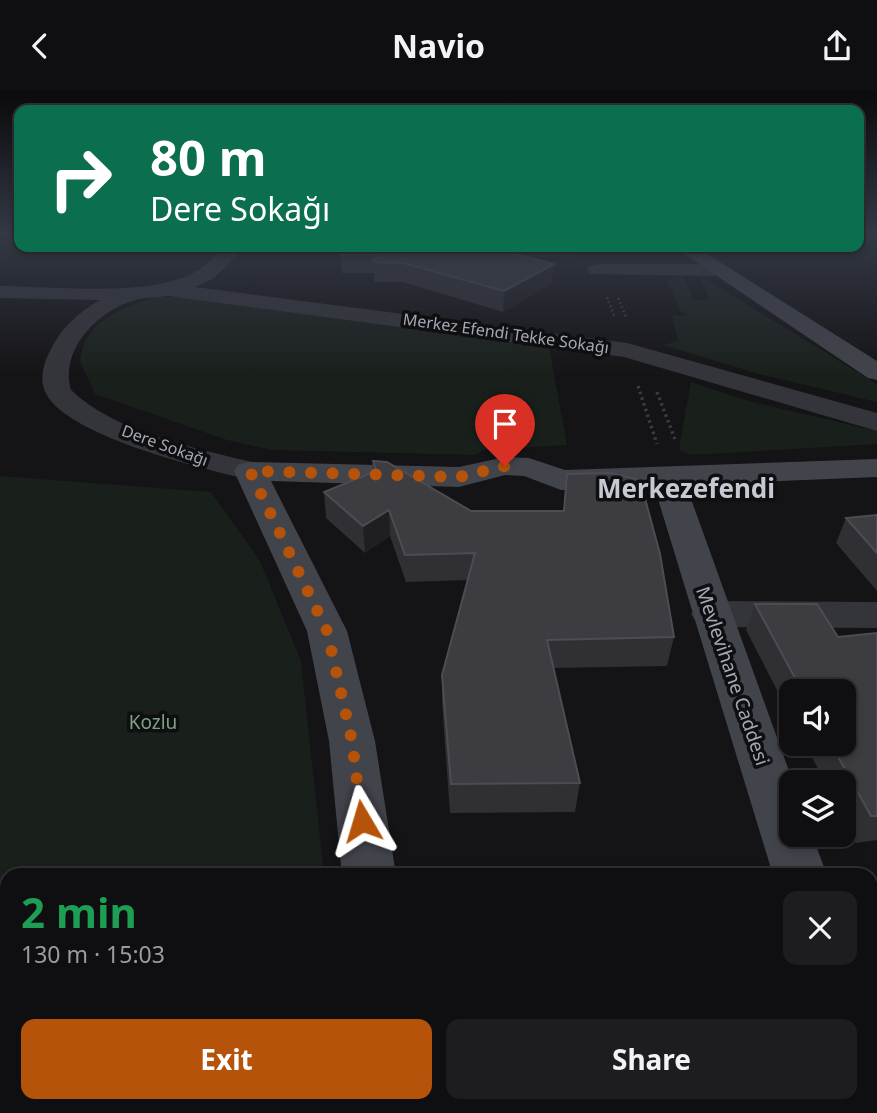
<!DOCTYPE html>
<meta charset="utf-8">
<style>
body{margin:0;font-family:"Noto Sans",sans-serif;background:#1d1c1e;color:#f1f3f6;height:100vh;display:flex;flex-direction:column;font-size:26px;white-space:nowrap}
*{box-sizing:border-box;margin:0}
p{font-size:23px;color:#9b9c9f}
.icon{flex:none;width:38px;height:38px;fill:none;stroke:currentColor;stroke-width:2;stroke-linecap:round;stroke-linejoin:round}
.map{position:relative;flex:1;overflow:hidden}
.drawer{position:absolute;left:0px;top:777px;width:878px;height:245px;display:flex;flex-direction:column;background:#0f0e10;border-radius:21px 21px 0 0;box-shadow:0 4px 10px #0003,0 0 0 2px #2f2e30}
.drawer>*{flex:none}
.banner{position:absolute;left:14px;top:14px;width:850px;height:147px;border-radius:14px;box-shadow:0 4px 10px #0003,0 0 0 2px #2f2e30;background:#0b6e4f;color:#fff;overflow:hidden}
.controls{position:absolute;left:779px;top:588px;display:grid;gap:14px}
.controls a{display:grid;place-items:center;width:77px;height:77px;border-radius:14px;background:#0f0e10;box-shadow:0 4px 10px #0003,0 0 0 2px #2f2e30;font-size:35px}
.pin{position:absolute;display:grid;place-items:center;width:60px;height:60px;color:#fff;margin:-72px -30px;border-radius:50% 50% 50% 0;rotate:-45deg;box-shadow:0 0 7px #0007}
.pin .icon{rotate:45deg}
.me{position:absolute;width:77px;margin:-38px;rotate:353deg;stroke-linejoin:round;filter:drop-shadow(0 0 5px #0008)}
.turn{display:flex;align-items:center;gap:24px;height:147px;padding:0 21px;font-size:32px}
.turn .icon{width:91px;height:91px;stroke-width:2.5}
.turn b{display:block;font-size:49px;line-height:60px}
.round{display:grid;place-items:center;flex:none;width:74px;height:74px;border-radius:14px;background:#1d1c1e}
.summary{display:flex;align-items:center;justify-content:space-between;height:119px;padding:0 21px}
h1{font-size:42px;font-weight:700;line-height:52px;color:#1e9e55}
.action{display:flex;gap:14px;margin-top:auto;padding:14px 21px}
.action a{flex:1;height:80px;border-radius:14px;background:#b45309;color:#fff;font-size:28px;font-weight:700;line-height:80px;text-align:center}
.action a+a{background:#1d1c1e;color:#f1f3f6}
header{display:flex;justify-content:space-between;align-items:center;height:91px;padding:0 21px;background:#0f0e10;font-size:32px;font-weight:700}
.map>svg:first-child{display:block}
</style>
<header><svg class="icon" aria-label="back" viewBox="0 0 24 24"><path d="M15 5l-7 7 7 7"/></svg>Navio<svg class="icon" aria-label="share" viewBox="0 0 24 24"><path d="M12 15V3M7 8l5-5 5 5M5 13v7h14v-7"/></svg></header>
<div class="map">
<svg width="877" height="1022" viewBox="0 0 877 1022">
<rect width="100%" height="100%" fill="#141315"/>
<!-- built -->
<path fill="#201f22" d="M 428,156 L 573,156 L 578,166 L 429,167 Z"/>
<!-- green -->
<path fill="#19201b" d="M 682,183 L 694,209 L 710,208 L 697,183 L 877,293 L 877,311 L 759,283 L 663,254 L 678,250 L 672,224 L 686,225 L 680,219 L 667,189 Z
M 158,206 L 187,206 L 548,251 L 567,354 L 484,359 L 475,364 L 272,359 L 227,349 L 95,303 L 80,270 C 84,229 124,216 158,206 Z
M 691,291 L 752,311 L 877,340 L 877,353 L 691,364 L 679,358 Z
M 0,385 L 211,401 L 260,470 L 301,570 L 324,784 L 7,784 L 7,1006 L 0,1011 Z"/>
<g fill="none" stroke-linecap="round" stroke-linejoin="round">
<!-- path-far1 -->
<path stroke="#3a3c41" stroke-width="2.5" stroke-dasharray="2 2.5" stroke-linecap="butt" d="M 607,206 L 615,227
M 618,207 L 627,228"/>
<!-- path -->
<path stroke="#3a3c41" stroke-width="3.5" stroke-dasharray="2.5 3.5" stroke-linecap="butt" d="M 638,295 L 657,353
M 657,301 L 676,351"/>
<!-- street -->
<path fill="#34353a" fill-rule="evenodd" d="M 224,156 L 245,156 L 214,187 L 195,196 L 627,252 L 877,322 L 877,340 L 624,266 L 168,205 C 158,207 145,206 135,209 C 99,219 59,258 71,299 C 115,342 202,359 261,373 L 266,380 L 261,387 L 250,389 C 205,378 59,344 44,298 C 40,286 44,272 49,262 C 60,238 77,222 100,209 L 0,207 L 0,195 C 53,195 156,208 200,178 C 209,172 216,163 224,156 Z
M 597,173 L 719,173 L 729,179 L 719,185 L 590,183 L 587,179 L 590,175 Z
M 711,510 L 877,511 L 877,537 L 711,536 L 697,532 L 691,523 L 697,514 Z
M 877,831 L 877,886 L 872,888 L 872,833 Z"/>
<!-- secondary -->
<path fill="#42444b" fill-rule="evenodd" d="M 674,156 L 696,156 L 877,270 L 877,289 L 868,287 Z
M 505,366 L 529,367 L 565,379 L 877,368 L 877,386 L 686,394 L 793,691 L 791,744 L 812,744 L 827,784 L 773,784 L 654,395 L 561,399 L 524,385 L 505,384 L 459,396 L 271,390 L 347,540 L 375,650 L 396,784 L 342,784 L 329,650 L 307,540 L 234,380 L 239,373 L 250,371 L 459,376 Z
M 872,974 L 877,976 L 877,1022 L 843,1022 L 841,1015 L 872,1015 Z
M 351,1015 L 417,1015 L 417,1022 L 351,1022 Z"/>
</g>
<!-- wall -->
<path fill="#302f33" d="M 496,158 L 552,192 L 503,221 L 403,191 L 374,191 L 374,182 L 342,182 L 340,163 Z
M 373,370 L 674,546 L 667,575 L 553,577 L 580,692 L 575,721 L 450,722 L 442,612 L 442,584 L 468,489 L 406,491 L 390,445 L 365,462 L 326,427 L 324,401 L 373,381 Z
M 877,424 L 877,500 L 836,452 L 846,427 Z
M 755,513 L 838,546 L 877,542 L 877,749 L 856,752 L 844,728 L 844,691 L 825,691 L 805,653 L 844,653 L 844,600 L 791,600 L 791,626 L 746,539 Z
M 592,1015 L 808,1015 L 806,1022 L 613,1022 Z"/>
<!-- shaded-wall -->
<path fill="#1f1e21" d="M 554,173 L 552,192 L 503,221 L 504,200 Z
M 389,419 L 390,445 L 365,462 L 363,435 Z
M 302,1015 L 321,1015 L 316,1022 L 297,1022 Z"/>
<!-- building -->
<path fill="#3c3c41" stroke="#4c4d53" stroke-width="2" d="M 343,156 L 496,156 L 496,158 L 554,173 L 504,200 L 403,172 L 373,171 L 379,163 L 340,163 Z
M 373,370 L 387,371 L 471,420 L 564,420 L 567,383 L 610,382 L 640,389 L 660,463 L 674,546 L 547,549 L 580,692 L 451,693 L 442,584 L 475,462 L 405,464 L 389,419 L 363,435 L 324,401 L 376,380 Z
M 877,424 L 877,462 L 846,427 Z
M 755,513 L 817,513 L 838,546 L 877,542 L 877,725 L 871,725 L 831,653 L 844,653 L 844,600 L 802,600 Z
M 202,1015 L 302,1015 L 297,1022 L 192,1022 Z
M 654,1015 L 808,1015 L 806,1022 L 675,1022 Z"/>
<!-- sky -->
<linearGradient id="sky" x2="0" y2="1"><stop stop-color="#0b0a0c"/><stop offset="0.5" stop-color="#343946"/><stop offset="1" stop-color="#343946" stop-opacity="0"/></linearGradient>
<rect width="877" height="286" fill="url(#sky)"/>
<g fill="none" stroke-linecap="round" stroke-linejoin="round">
<!-- route -->
<path stroke="#b45309" stroke-width="12" stroke-dasharray="0 21.6" d="M 362,730 L 352,650 L 327,540 L 250,380 L 459,386 L 505,375"/>
</g>
<g text-anchor="middle" stroke-width="7" stroke-linejoin="round" paint-order="stroke">
<!-- far-street labels -->
<g font-size="16" fill="#a4a9b6" stroke="#0f0e10">
<text transform="translate(506 242) rotate(8)" y="6">Merkez Efendi Tekke Sokağı</text>
<text transform="translate(165 354) rotate(20)" y="6">Dere Sokağı</text>
</g>
<!-- street labels -->
<g font-size="19" fill="#a4a9b6" stroke="#0f0e10">
<text transform="translate(733 585) rotate(71)" y="7">Mevlevihane Caddesi</text>
</g>
<!-- park labels -->
<g font-size="19" fill="#7ba27f" stroke="#0f0e10">
<text x="153" y="638">Kozlu</text>
</g>
<!-- district labels -->
<g font-size="26" font-weight="bold" fill="#c6c8d2" stroke="#0f0e10">
<text x="686" y="407">Merkezefendi</text>
</g>
</g>
</svg>
<div class="controls">
<a><svg class="icon" aria-label="sound" viewBox="0 0 24 24"><path d="M4 9h4l5-4v14l-5-4H4zM17 9q2 3 0 6"/></svg></a>
<a><svg class="icon" aria-label="layers" viewBox="0 0 24 24"><path d="M12 4l9 5-9 5-9-5zM3 14l9 5 9-5"/></svg></a>
</div>
<div class="pin" style="left:505px;top:375px;background:#d93025"><svg class="icon" aria-label="arrive" viewBox="0 0 24 24"><path d="M6 21V4h12l-3 4 3 4H6"/></svg></div>
<svg class="me" style="left:362px;top:730px" viewBox="-20 -20 40 40"><path d="M0-17L14 15 0 8-14 15z" fill="#b45309" stroke="#fff" stroke-width="4"/></svg>
<div class="banner">
<div class="turn"><svg class="icon" aria-label="right" viewBox="0 0 24 24"><path d="M7 20v-9h11M14 6l5 5-5 5"/></svg><div><b>80 m</b>Dere Sokağı</div></div>
</div>
<section class="drawer">
<div class="summary"><div><h1>2 min</h1><p>130 m · 15:03</p></div><a class="round"><svg class="icon" aria-label="close" viewBox="0 0 24 24"><path d="M6 6l12 12M18 6L6 18"/></svg></a></div>
<div class="action"><a>Exit</a><a>Share</a></div>
</section>
</div>
